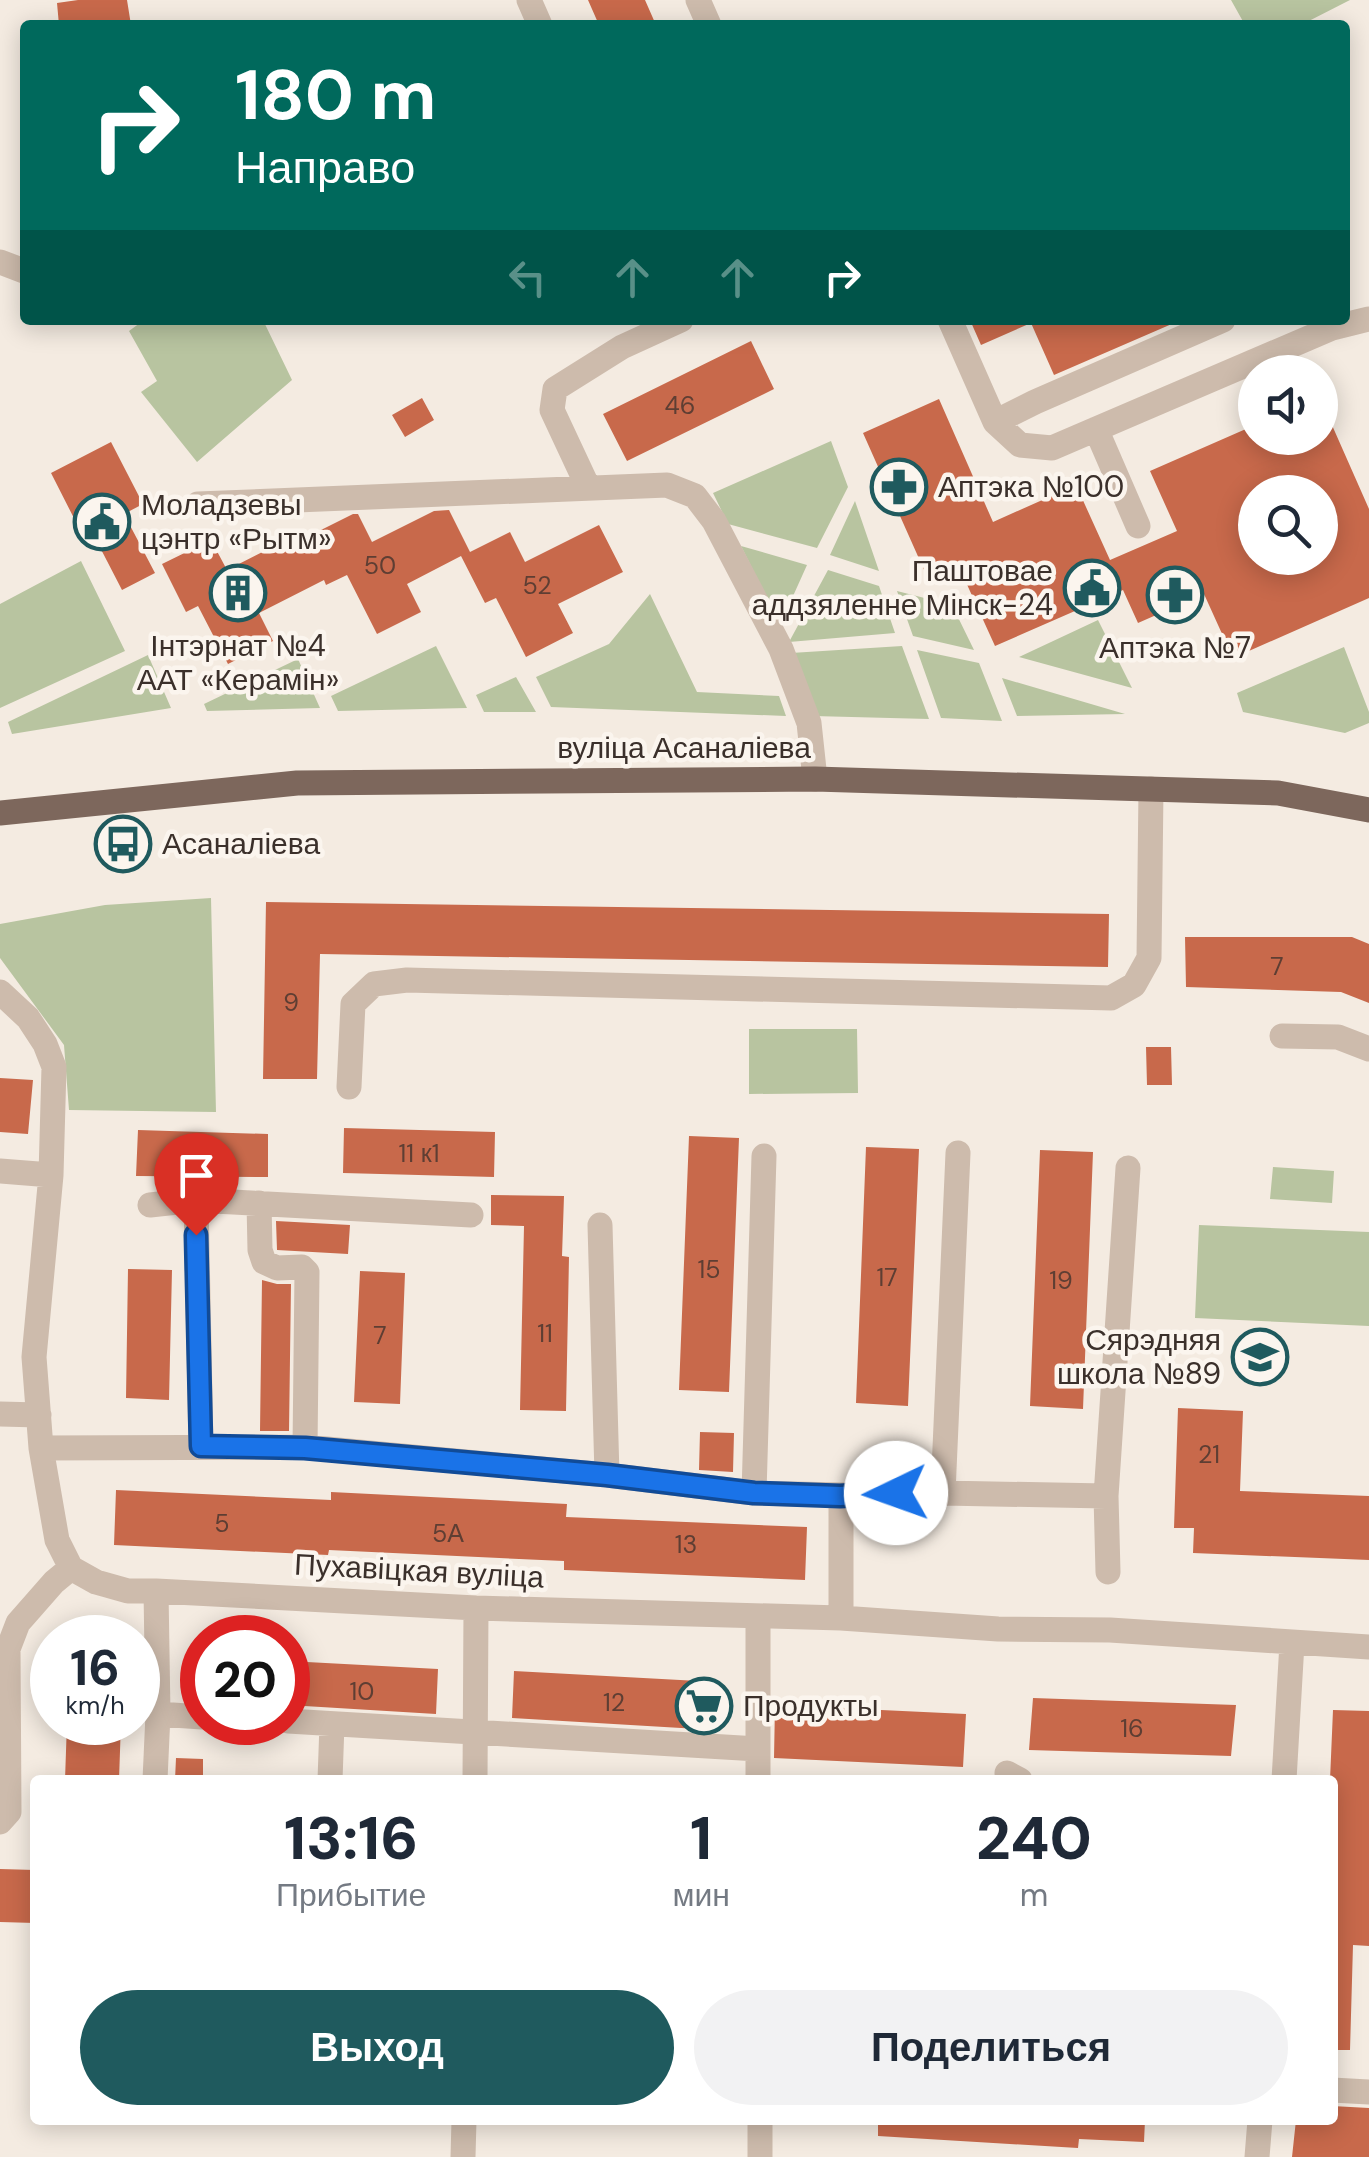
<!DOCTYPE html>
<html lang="ru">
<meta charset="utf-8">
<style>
body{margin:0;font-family:"DM Sans",sans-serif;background:#f2f2f3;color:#1f2937;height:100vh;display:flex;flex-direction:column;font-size:38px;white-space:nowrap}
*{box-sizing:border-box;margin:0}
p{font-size:32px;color:#747a83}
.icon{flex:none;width:55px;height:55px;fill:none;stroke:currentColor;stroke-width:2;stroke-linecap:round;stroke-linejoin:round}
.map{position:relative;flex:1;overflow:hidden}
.panel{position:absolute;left:30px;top:1775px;width:1308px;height:350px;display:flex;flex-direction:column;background:#fff;border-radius:10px;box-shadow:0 5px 25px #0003}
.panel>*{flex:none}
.top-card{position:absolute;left:20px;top:20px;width:1330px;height:305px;border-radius:10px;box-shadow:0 5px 25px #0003;background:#00695c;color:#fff;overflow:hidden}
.controls{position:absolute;left:1238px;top:355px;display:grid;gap:20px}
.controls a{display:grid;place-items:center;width:100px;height:100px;border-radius:50%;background:#fff;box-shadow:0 5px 25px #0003;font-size:50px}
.speed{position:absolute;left:30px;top:1615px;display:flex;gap:20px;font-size:50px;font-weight:700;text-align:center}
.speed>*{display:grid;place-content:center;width:130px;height:130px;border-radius:50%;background:#fff;box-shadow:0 5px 25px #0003;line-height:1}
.speed small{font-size:25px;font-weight:400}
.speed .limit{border:15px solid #d22;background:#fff;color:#111}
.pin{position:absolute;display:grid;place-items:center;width:85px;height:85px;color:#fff;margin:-102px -42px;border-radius:50% 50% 50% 0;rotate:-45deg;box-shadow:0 0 10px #0007}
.pin .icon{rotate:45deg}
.me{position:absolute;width:110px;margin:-55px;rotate:267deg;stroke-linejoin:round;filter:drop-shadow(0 0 8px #0008)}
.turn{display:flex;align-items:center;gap:35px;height:210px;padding:0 50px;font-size:45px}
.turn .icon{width:130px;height:130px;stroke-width:2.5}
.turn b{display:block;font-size:70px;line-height:85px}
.lanes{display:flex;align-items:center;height:95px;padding:0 50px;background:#0003;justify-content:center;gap:50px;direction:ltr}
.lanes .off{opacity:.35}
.eta{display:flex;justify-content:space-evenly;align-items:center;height:170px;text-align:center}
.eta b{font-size:60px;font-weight:800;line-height:70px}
.primary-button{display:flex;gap:20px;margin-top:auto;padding:20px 50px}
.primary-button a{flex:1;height:115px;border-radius:60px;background:#1f5a5e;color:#fff;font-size:40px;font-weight:800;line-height:115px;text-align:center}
.primary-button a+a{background:#f2f2f3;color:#1f2937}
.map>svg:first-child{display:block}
</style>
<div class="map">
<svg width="1369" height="2157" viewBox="0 0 1369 2157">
<rect width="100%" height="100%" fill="#f4ebe1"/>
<!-- green -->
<path fill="#b8c4a0" d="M 1231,0 L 1350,0 L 1301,25 L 1245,25 Z
M 144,320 L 263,320 L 292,380 L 197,462 L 141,392 L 157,381 L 129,331 Z
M 831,441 L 848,487 L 817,548 L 728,524 L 713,493 Z
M 855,501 L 879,571 L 830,555 Z
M 741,546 L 807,565 L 780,625 Z
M 81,561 L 125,651 L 0,708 L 0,604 Z
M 828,570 L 879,586 L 895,633 L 789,642 Z
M 897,591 L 952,605 L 974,650 L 913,636 Z
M 650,594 L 697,692 L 779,696 L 786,716 L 551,707 L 536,677 L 609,644 Z
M 1098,620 L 1132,688 L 1019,657 Z
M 436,646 L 467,708 L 338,711 L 331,696 Z
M 902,646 L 929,719 L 813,716 L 791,653 Z
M 1344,647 L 1369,712 L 1369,723 L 1345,733 L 1243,712 L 1237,693 Z
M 917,650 L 979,663 L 1002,721 L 941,718 Z
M 148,655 L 171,708 L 12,734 L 8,722 Z
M 298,659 L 320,708 L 207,711 L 204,704 Z
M 516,677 L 536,712 L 484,712 L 476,695 Z
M 1002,678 L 1125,714 L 1017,716 Z
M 211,898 L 216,1112 L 69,1110 L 64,1045 L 0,958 L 0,924 L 105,905 Z
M 749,1029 L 857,1029 L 858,1093 L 749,1094 Z
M 1273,1167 L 1334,1171 L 1332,1203 L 1270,1199 Z
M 1199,1225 L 1369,1232 L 1369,1326 L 1195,1318 Z"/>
<!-- building -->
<path fill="#c8694b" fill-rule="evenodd" d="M 78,0 L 127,0 L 131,25 L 59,25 L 57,3 Z
M 588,0 L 645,0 L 656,25 L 599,25 Z
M 970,320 L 1181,320 L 1054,375 L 1031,323 L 981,345 Z
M 751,341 L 774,389 L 627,461 L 603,414 Z
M 422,398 L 434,420 L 405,437 L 392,415 Z
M 1320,398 L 1369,509 L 1369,598 L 1233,658 L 1204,594 L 1138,623 L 1123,590 L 995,646 L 959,567 L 929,581 L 863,433 L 939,399 L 993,522 L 1076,485 L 1110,560 L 1177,531 L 1150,471 L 1255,425 L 1255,438 L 1320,438 ZM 1255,492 L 1320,492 L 1320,558 L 1255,558 Z
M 111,442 L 143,504 L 124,514 L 155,573 L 122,590 L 91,530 L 82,534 L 51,473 Z
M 449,510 L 470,552 L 510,532 L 525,562 L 599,525 L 623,572 L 558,604 L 573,633 L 526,657 L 496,598 L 485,603 L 461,556 L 407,584 L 421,612 L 377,634 L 347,575 L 326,585 L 324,580 L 259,613 L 273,641 L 228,664 L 198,606 L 186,612 L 162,564 L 211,540 L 227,570 L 300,533 L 303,539 L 353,514 L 358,514 L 372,542 L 434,511 Z
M 266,902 L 1109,914 L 1108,967 L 320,954 L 317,1079 L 263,1079 Z
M 1185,937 L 1352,937 L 1369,944 L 1369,1003 L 1341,992 L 1186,987 Z
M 1146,1047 L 1171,1047 L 1172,1085 L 1147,1085 Z
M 0,1078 L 33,1080 L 28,1134 L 0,1132 Z
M 344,1128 L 495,1132 L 494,1177 L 343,1173 Z
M 138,1130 L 268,1134 L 268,1177 L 136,1176 Z
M 689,1136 L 739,1138 L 729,1392 L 679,1390 Z
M 866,1147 L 919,1149 L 908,1406 L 856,1403 Z
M 1040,1150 L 1093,1152 L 1083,1409 L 1030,1406 Z
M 491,1195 L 564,1196 L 562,1256 L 569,1257 L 566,1411 L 520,1410 L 524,1226 L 491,1225 Z
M 276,1221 L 350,1225 L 348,1254 L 277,1250 Z
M 128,1269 L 172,1270 L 169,1400 L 126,1398 Z
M 360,1271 L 405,1273 L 400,1404 L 354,1402 Z
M 262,1280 L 277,1284 L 291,1284 L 289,1431 L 260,1431 Z
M 1178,1408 L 1243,1411 L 1240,1491 L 1369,1496 L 1369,1560 L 1193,1553 L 1194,1528 L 1174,1528 Z
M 700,1432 L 734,1433 L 733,1472 L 699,1470 Z
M 116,1490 L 331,1500 L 331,1492 L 567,1504 L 566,1517 L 807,1527 L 805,1580 L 564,1570 L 564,1561 L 329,1550 L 328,1555 L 114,1545 Z
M 288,1661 L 438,1669 L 436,1714 L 288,1705 Z
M 514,1671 L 717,1682 L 715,1730 L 512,1718 Z
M 1033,1698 L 1236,1705 L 1231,1756 L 1029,1750 Z
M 775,1705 L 966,1714 L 963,1767 L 774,1758 Z
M 1333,1710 L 1369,1711 L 1369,1946 L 1353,1945 L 1350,2050 L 1332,2050 L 1332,1780 L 1330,1780 Z
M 67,1722 L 121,1722 L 119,1780 L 65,1780 Z
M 176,1758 L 203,1759 L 203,1780 L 175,1780 Z
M 0,1869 L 35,1870 L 35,1923 L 0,1922 Z
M 1332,2106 L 1369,2108 L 1369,2157 L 1292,2157 L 1296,2120 L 1332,2120 Z
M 878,2120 L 1145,2120 L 1144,2142 L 1079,2139 L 1078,2148 L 878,2136 Z"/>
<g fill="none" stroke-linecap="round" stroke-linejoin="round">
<!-- minor -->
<path stroke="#cdbbac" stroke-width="25" d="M 529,0 L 540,25
M 698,0 L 709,25
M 0,262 L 24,271
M 950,320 L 995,422 L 1020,445 L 1052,448 L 1332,328 L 1369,319
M 995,422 L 1035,402 L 1223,320
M 1096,429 L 1138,526
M 588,487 L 552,410 L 555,389 L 622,347 L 681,320
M 198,504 L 667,485 L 695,496 L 714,521 L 781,649 L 809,723 L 815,779
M 0,992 L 28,1018 L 45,1044 L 54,1067 L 51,1175 L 34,1357 L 41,1448 L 57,1540 L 71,1568 L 96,1582 L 128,1591 L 156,1591 L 476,1608 L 841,1618 L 998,1629 L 1110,1630 L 1369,1647
M 1282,1036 L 1338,1037 L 1369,1049
M 349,1087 L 353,1004 L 374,984 L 407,980 L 1111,998 L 1134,985 L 1149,958 L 1151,789
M 0,1171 L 51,1175
M 196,1200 L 201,1447
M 259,1203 L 260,1250 L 264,1262 L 277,1268 L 302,1267 L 307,1272 L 305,1447
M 150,1205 L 196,1200 L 471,1215
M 600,1225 L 607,1475
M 0,1414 L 39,1415
M 41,1448 L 305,1447 L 607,1475 L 754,1493 L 841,1495 L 943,1493 L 1106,1496
M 754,1493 L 764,1156
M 943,1493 L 958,1153
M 841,1495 L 841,1618
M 1108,1572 L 1106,1496 L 1128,1168
M 158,1714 L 202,1717
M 288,1721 L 758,1749
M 1007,1773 L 1020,1780
M 155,1780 L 158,1714 L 156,1591
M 330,1780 L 332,1724
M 475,1780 L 476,1608
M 758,1780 L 758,1617
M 1284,1780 L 1292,1643
M 0,1822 L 9,1812 L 8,1649 L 18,1623 L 54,1582 L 71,1568
M 1332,2090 L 1369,2092
M 463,2157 L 464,2120
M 760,2157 L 760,2120
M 1257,2157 L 1260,2120"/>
<!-- major -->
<path stroke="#7d675c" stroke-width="25" d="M 0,813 L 297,783 L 815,779 L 1278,793 L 1369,810"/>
</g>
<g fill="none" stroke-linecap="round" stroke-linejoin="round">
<!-- route casing -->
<g stroke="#114b97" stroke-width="25">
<path id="route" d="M 196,1235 L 201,1446 L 305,1448 L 607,1475 L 754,1493 L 840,1496 L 896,1493"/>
</g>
<!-- route -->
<use href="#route" stroke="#1a73e8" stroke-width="18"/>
</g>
<!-- icons -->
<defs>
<g id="pharmacy-ring" transform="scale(2.875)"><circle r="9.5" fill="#fbf5ee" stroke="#1f5a5e" stroke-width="1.5"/><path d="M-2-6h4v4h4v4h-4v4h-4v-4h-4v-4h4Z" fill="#1f5a5e"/></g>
<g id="civic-ring" transform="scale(2.875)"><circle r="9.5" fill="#fbf5ee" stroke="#1f5a5e" stroke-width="1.5"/><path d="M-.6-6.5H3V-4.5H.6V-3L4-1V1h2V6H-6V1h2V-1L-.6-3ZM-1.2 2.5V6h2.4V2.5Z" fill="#1f5a5e"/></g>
<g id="building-ring" transform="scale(2.875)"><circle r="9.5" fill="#fbf5ee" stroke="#1f5a5e" stroke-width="1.5"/><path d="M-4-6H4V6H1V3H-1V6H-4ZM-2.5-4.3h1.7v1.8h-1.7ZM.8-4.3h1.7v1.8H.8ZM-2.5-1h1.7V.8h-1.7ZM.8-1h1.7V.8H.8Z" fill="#1f5a5e"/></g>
<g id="bus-ring" transform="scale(2.875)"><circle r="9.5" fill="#fbf5ee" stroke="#1f5a5e" stroke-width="1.5"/><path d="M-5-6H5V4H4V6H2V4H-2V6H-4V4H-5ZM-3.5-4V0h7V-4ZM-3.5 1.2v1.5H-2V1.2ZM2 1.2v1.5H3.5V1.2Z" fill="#1f5a5e"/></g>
<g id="school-ring" transform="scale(2.875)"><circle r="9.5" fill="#fbf5ee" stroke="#1f5a5e" stroke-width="1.5"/><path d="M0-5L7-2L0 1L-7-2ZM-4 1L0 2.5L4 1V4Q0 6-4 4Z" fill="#1f5a5e"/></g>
<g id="supermarket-ring" transform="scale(2.875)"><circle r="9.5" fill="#fbf5ee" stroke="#1f5a5e" stroke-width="1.5"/><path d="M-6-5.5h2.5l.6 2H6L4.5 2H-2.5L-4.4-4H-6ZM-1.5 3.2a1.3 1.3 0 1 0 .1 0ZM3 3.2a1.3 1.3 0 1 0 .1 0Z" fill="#1f5a5e"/></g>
</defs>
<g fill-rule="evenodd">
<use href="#pharmacy-ring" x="899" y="487"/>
<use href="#civic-ring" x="102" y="522"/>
<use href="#civic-ring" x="1092" y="588"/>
<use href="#building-ring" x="238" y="593"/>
<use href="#pharmacy-ring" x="1175" y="595"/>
<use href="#bus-ring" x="123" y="844"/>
<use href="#school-ring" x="1260" y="1357"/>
<use href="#supermarket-ring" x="704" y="1706"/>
</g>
<g text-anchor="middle" stroke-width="9" stroke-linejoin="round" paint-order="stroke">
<!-- number labels -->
<g font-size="25" fill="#5e3e33">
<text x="680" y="414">46</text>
<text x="380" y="574">50</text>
<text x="537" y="594">52</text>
<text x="1277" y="975">7</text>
<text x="291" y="1011">9</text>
<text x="419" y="1162">11 к1</text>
<text x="709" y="1278">15</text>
<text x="887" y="1286">17</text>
<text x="1061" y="1289">19</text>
<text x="545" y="1342">11</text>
<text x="380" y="1344">7</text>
<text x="1209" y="1463">21</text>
<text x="222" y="1532">5</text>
<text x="448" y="1542">5А</text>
<text x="686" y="1553">13</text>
<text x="362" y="1700">10</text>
<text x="614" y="1711">12</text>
<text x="1132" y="1737">16</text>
</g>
<!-- poi labels -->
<g font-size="30" fill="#3b302b" stroke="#fbf5ee" text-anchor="start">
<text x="938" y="497">Аптэка №100</text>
<text x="141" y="515">Моладзевы<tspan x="141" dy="34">цэнтр «Рытм»</tspan></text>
<text x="1053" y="581" text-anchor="end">Паштовае<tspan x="1053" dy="34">аддзяленне Мінск-24</tspan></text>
<text x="238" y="656" text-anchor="middle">Інтэрнат №4<tspan x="238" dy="34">ААТ «Керамін»</tspan></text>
<text x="1175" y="658" text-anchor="middle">Аптэка №7</text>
<text x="162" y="854">Асаналіева</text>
<text x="1221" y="1350" text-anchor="end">Сярэдняя<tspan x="1221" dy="34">школа №89</tspan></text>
<text x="743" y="1716">Продукты</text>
</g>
<!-- street labels -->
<g font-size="30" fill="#3b302b" stroke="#fbf5ee">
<text x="684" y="758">вуліца Асаналіева</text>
<text transform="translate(419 1571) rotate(3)" y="10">Пухавіцкая вуліца</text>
</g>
</g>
</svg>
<div class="controls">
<a><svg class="icon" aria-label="sound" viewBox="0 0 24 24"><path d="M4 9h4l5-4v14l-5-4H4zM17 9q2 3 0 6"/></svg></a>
<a><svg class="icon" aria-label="search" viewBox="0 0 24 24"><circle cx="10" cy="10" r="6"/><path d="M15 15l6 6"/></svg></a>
</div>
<div class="speed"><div>16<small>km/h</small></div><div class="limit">20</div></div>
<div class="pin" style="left:196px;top:1235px;background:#d93025"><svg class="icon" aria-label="arrive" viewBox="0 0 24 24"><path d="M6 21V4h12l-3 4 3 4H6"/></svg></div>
<svg class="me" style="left:896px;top:1493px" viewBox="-20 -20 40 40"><circle r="19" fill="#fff"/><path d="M0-13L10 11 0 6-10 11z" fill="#1a73e8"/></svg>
<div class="top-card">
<div class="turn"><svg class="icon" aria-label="right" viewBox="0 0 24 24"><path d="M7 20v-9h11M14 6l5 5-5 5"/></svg><div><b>180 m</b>Направо</div></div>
<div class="lanes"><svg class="icon off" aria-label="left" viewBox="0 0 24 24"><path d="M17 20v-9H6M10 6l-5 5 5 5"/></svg><svg class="icon off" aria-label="ahead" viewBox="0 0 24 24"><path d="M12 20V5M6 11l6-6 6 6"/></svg><svg class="icon off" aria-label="ahead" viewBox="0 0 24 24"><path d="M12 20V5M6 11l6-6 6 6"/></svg><svg class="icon" aria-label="right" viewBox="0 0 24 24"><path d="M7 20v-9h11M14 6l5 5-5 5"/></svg></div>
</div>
<section class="panel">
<div class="eta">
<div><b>13:16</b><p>Прибытие</p></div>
<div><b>1</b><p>мин</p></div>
<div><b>240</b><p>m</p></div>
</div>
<div class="primary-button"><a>Выход</a><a>Поделиться</a></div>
</section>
</div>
